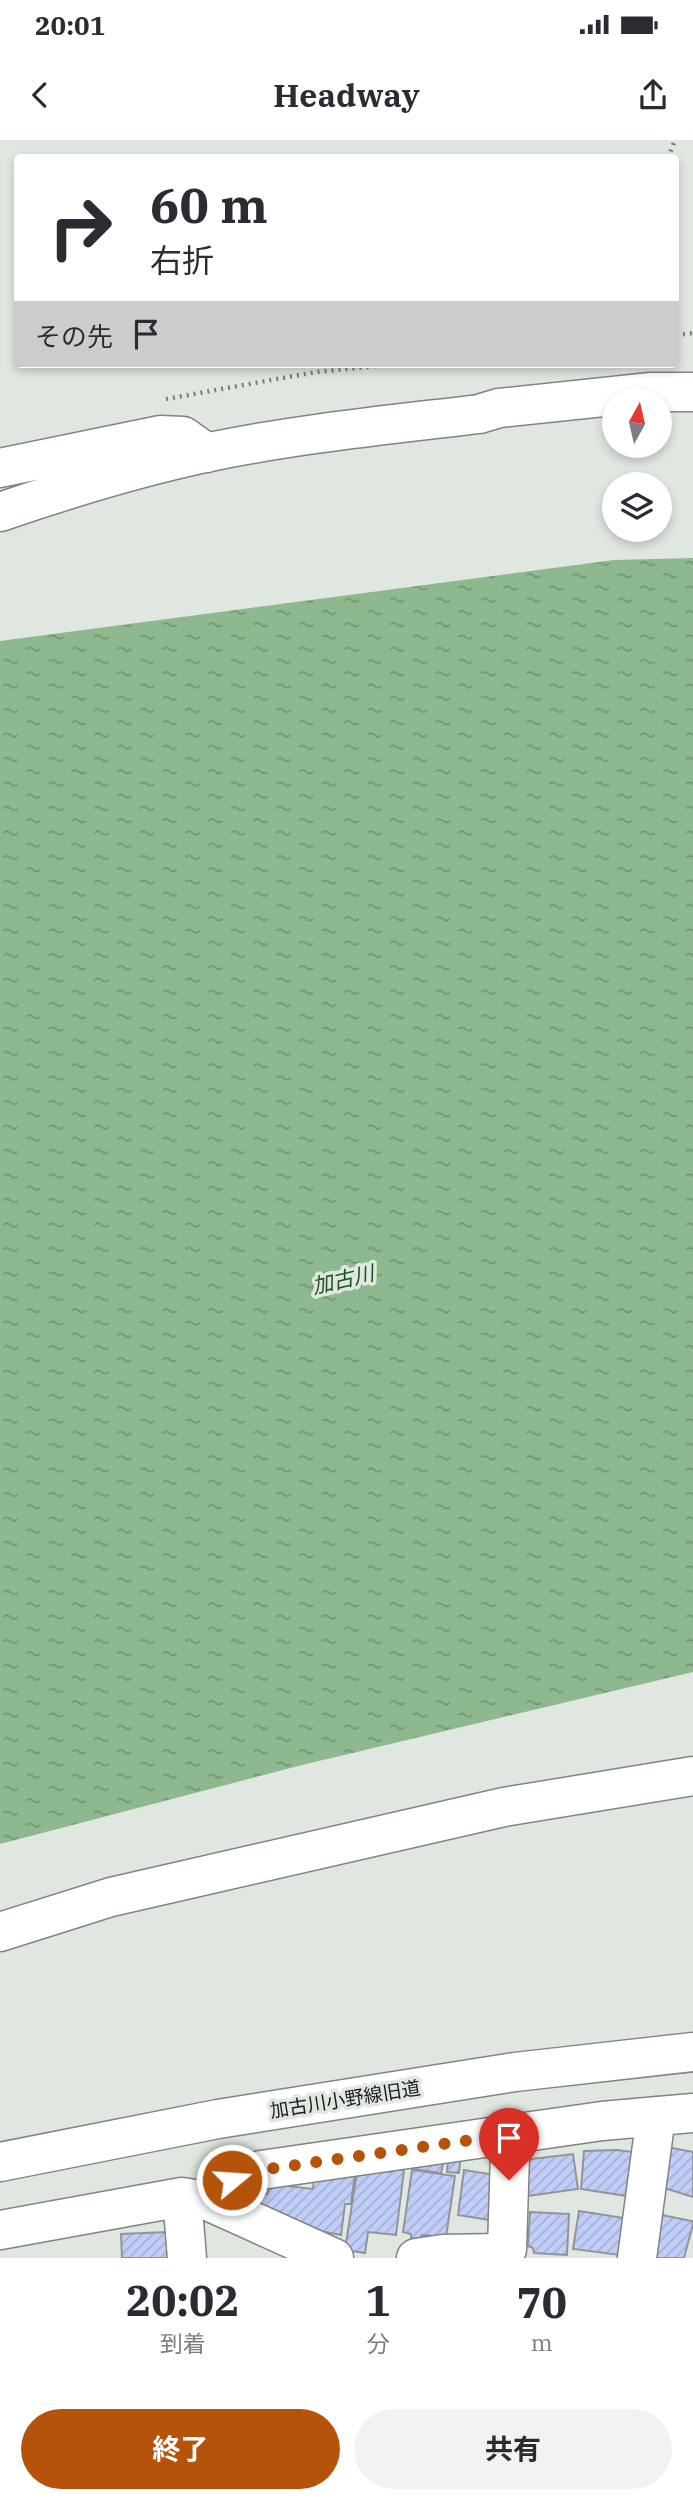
<!DOCTYPE html>
<html lang="ja">
<meta charset="utf-8">
<style>
body{margin:0;font-family:"IBM Plex Serif","Noto Sans JP",serif;background:#f2f2f3;color:#2b2b33;height:100vh;display:flex;flex-direction:column;font-size:26px;white-space:nowrap}
*{box-sizing:border-box;margin:0}
p{font-size:23px;color:#7c7c81}
.icon{flex:none;width:38px;height:38px;fill:none;stroke:currentColor;stroke-width:2;stroke-linecap:round;stroke-linejoin:round}
.map{position:relative;height:2118px;overflow:hidden}
.details{display:flex;flex-direction:column;background:#fff;flex:1}
.details>*{flex:none}
.hud{position:absolute;left:14px;top:14px;width:665px;height:214px;border-radius:7px;box-shadow:0 4px 10px #0003;background:#fff;color:#2b2b33;overflow:hidden}
.needle{width:46px;rotate:8deg}
.controls{position:absolute;left:602px;top:248px;display:grid;gap:14px}
.controls a{display:grid;place-items:center;width:70px;height:70px;border-radius:50%;background:#fff;box-shadow:0 4px 10px #0003;font-size:35px}
.pin{position:absolute;display:grid;place-items:center;width:60px;height:60px;color:#fff;margin:-72px -30px;border-radius:50% 50% 50% 0;rotate:-45deg;box-shadow:0 0 7px #0007}
.pin .icon{rotate:45deg}
.me{position:absolute;width:77px;margin:-38px;rotate:72deg;stroke-linejoin:round;filter:drop-shadow(0 0 5px #0008)}
.turn{display:flex;align-items:center;gap:24px;height:147px;padding:0 21px;font-size:32px}
.turn .icon{width:91px;height:91px;stroke-width:2.5}
.turn b{display:block;font-size:49px;line-height:60px}
.then{display:flex;align-items:center;height:66px;padding:0 21px;background:#0003;gap:14px;font-size:26px}
.eta{display:flex;justify-content:space-evenly;align-items:center;height:119px;text-align:center}
.eta b{font-size:42px;font-weight:700;line-height:49px}
.button{display:flex;gap:14px;margin-top:auto;padding:14px 21px}
.button a{flex:1;height:80px;border-radius:42px;background:#b45309;color:#fff;font-size:28px;font-weight:700;line-height:80px;text-align:center}
.button a+a{background:#f2f2f3;color:#2b2b33}
.status{display:flex;justify-content:space-between;align-items:center;height:49px;padding:0 35px;background:#fff;direction:ltr}
.status svg{height:19px;fill:currentColor}
header{display:flex;justify-content:space-between;align-items:center;height:91px;padding:0 21px;background:#fff;font-size:32px;font-weight:700}
.map>svg:first-child{display:block}
</style>
<div class="status"><b>20:01</b><svg viewBox="0 0 49 12"><path d="M0 12V9h3v3zM5 12V6h3v6zM10 12V3h3v9zM15 12V0h3v12zM26 1h20v11H26zM47 4h2v5h-2z"/></svg></div>
<header><svg class="icon" aria-label="back" viewBox="0 0 24 24"><path d="M15 5l-7 7 7 7"/></svg>Headway<svg class="icon" aria-label="share" viewBox="0 0 24 24"><path d="M12 15V3M7 8l5-5 5 5M5 13v7h14v-7"/></svg></header>
<div class="map">
<svg width="693" height="2118" viewBox="0 0 693 2118">
<defs>
<pattern id="water-ripples" width="26" height="14" patternUnits="userSpaceOnUse" patternTransform="scale(1.75)"><rect width="26" height="14" fill="#8eb88e"/><path d="M2 4q2-2 4 0t4 0M15 11q2-2 4 0t4 0" fill="none" stroke="#739573"/></pattern>
<pattern id="building-hatch" width="6" height="6" patternUnits="userSpaceOnUse" patternTransform="scale(1.75)"><rect width="6" height="6" fill="#c0cdf7"/><path d="M-1 1l2-2M0 6l6-6M5 7l2-2" fill="none" stroke="#a4afd3"/></pattern>
</defs>
<rect width="100%" height="100%" fill="#e0e6e0"/>
<!-- water -->
<path fill="url(#water-ripples)" d="M 693,418 L 693,1532 L 302,1625 L 0,1704 L 0,501 L 614,420 Z"/>
<!-- building -->
<path fill="url(#building-hatch)" stroke="#92949b" stroke-width="2" d="M 667,2007 L 693,2012 L 693,2057 L 658,2046 Z
M 617,2010 L 633,2012 L 627,2056 L 581,2049 L 584,2011 Z
M 449,2012 L 461,2014 L 459,2033 L 447,2032 Z
M 573,2014 L 578,2049 L 527,2056 L 522,2020 Z
M 414,2019 L 443,2024 L 441,2033 L 412,2029 Z
M 394,2029 L 404,2030 L 396,2095 L 368,2092 L 365,2113 L 345,2110 L 357,2032 L 371,2034 L 373,2030 L 391,2032 Z
M 412,2030 L 455,2036 L 446,2097 L 422,2095 L 419,2100 L 411,2098 L 411,2094 L 403,2092 Z
M 464,2030 L 502,2036 L 496,2081 L 458,2075 Z
M 355,2034 L 351,2064 L 345,2064 L 341,2095 L 280,2083 L 256,2070 L 257,2054 L 267,2054 L 270,2044 L 313,2049 L 314,2039 Z
M 579,2071 L 624,2078 L 620,2115 L 573,2109 Z
M 530,2072 L 569,2074 L 567,2115 L 534,2113 L 533,2108 L 528,2106 Z
M 652,2073 L 692,2081 L 693,2084 L 684,2118 L 649,2118 Z
M 167,2092 L 168,2118 L 122,2118 L 121,2094 Z"/>
<g fill="none" stroke-linecap="round" stroke-linejoin="round">
<!-- minor casing -->
<g stroke="#808580" stroke-width="41">
<path id="minor" d="M 0,328 L 160,295 L 183,296 L 207,313
M 0,372 C 67,349 136,328 205,313 C 295,294 388,285 479,274 L 499,268 L 651,252 L 693,252
M 0,1792 L 111,1757 L 504,1667 L 693,1636
M 0,2022 L 218,1979 L 515,1932 L 693,1912
M 182,2057 L 187,2118
M 208,2061 L 334,2118
M 0,2090 L 182,2057 L 208,2061 L 232,2040 L 261,2030 L 602,1981 L 693,1973
M 416,2118 L 443,2114 L 499,2113 L 507,2109 L 510,2014 L 506,1995
M 637,2118 L 656,1976"/>
</g>
<!-- path -->
<path stroke="#7a7e7a" stroke-width="4.5" stroke-dasharray="2 5" stroke-linecap="butt" d="M 668,18 L 675,0
M 676,195 L 693,193
M 166,259 L 316,232 L 397,224"/>
<!-- minor -->
<use href="#minor" stroke="#fff" stroke-width="38"/>
</g>
<g fill="none" stroke-linecap="round" stroke-linejoin="round">
<!-- route -->
<path stroke="#b45309" stroke-width="12" stroke-dasharray="0 21.6" d="M 232,2040 L 261,2030 L 506,1995 L 510,2014 L 509,2040"/>
</g>
<g text-anchor="middle" stroke-width="7" stroke-linejoin="round" paint-order="stroke">
<!-- street labels -->
<g font-size="19" fill="#1a1c1a" stroke="#e0e6e0">
<text transform="translate(345 1959) rotate(-9)" y="7">加古川小野線旧道</text>
</g>
<!-- water labels -->
<g font-size="21" font-style="italic" fill="#1a541e" stroke="#e0e6e0">
<text transform="translate(343 1140) rotate(-13)" y="7">加古川</text>
</g>
</g>
</svg>
<div class="controls">
<a><svg class="needle" viewBox="-14 -14 28 28"><path d="M0-13l5 13h-10z" fill="#e53935"/><path d="M0 13l5-13h-10z" fill="#7c7c81"/></svg></a>
<a><svg class="icon" aria-label="layers" viewBox="0 0 24 24"><path d="M12 4l9 5-9 5-9-5zM3 14l9 5 9-5"/></svg></a>
</div>
<div class="pin" style="left:509px;top:2040px;background:#d93025"><svg class="icon" aria-label="arrive" viewBox="0 0 24 24"><path d="M6 21V4h12l-3 4 3 4H6"/></svg></div>
<svg class="me" style="left:232px;top:2040px" viewBox="-20 -20 40 40"><circle r="17" fill="#b45309" stroke="#fff" stroke-width="3"/><path d="M0-11L8 9 0 5-8 9z" fill="#fff"/></svg>
<div class="hud">
<div class="turn"><svg class="icon" aria-label="right" viewBox="0 0 24 24"><path d="M7 20v-9h11M14 6l5 5-5 5"/></svg><div><b>60 m</b>右折</div></div>
<div class="then">その先<svg class="icon" aria-label="arrive" viewBox="0 0 24 24"><path d="M6 21V4h12l-3 4 3 4H6"/></svg></div>
</div>
</div>
<section class="details">
<div class="eta">
<div><b>20:02</b><p>到着</p></div>
<div><b>1</b><p>分</p></div>
<div><b>70</b><p>m</p></div>
</div>
<div class="button"><a>終了</a><a>共有</a></div>
</section>
